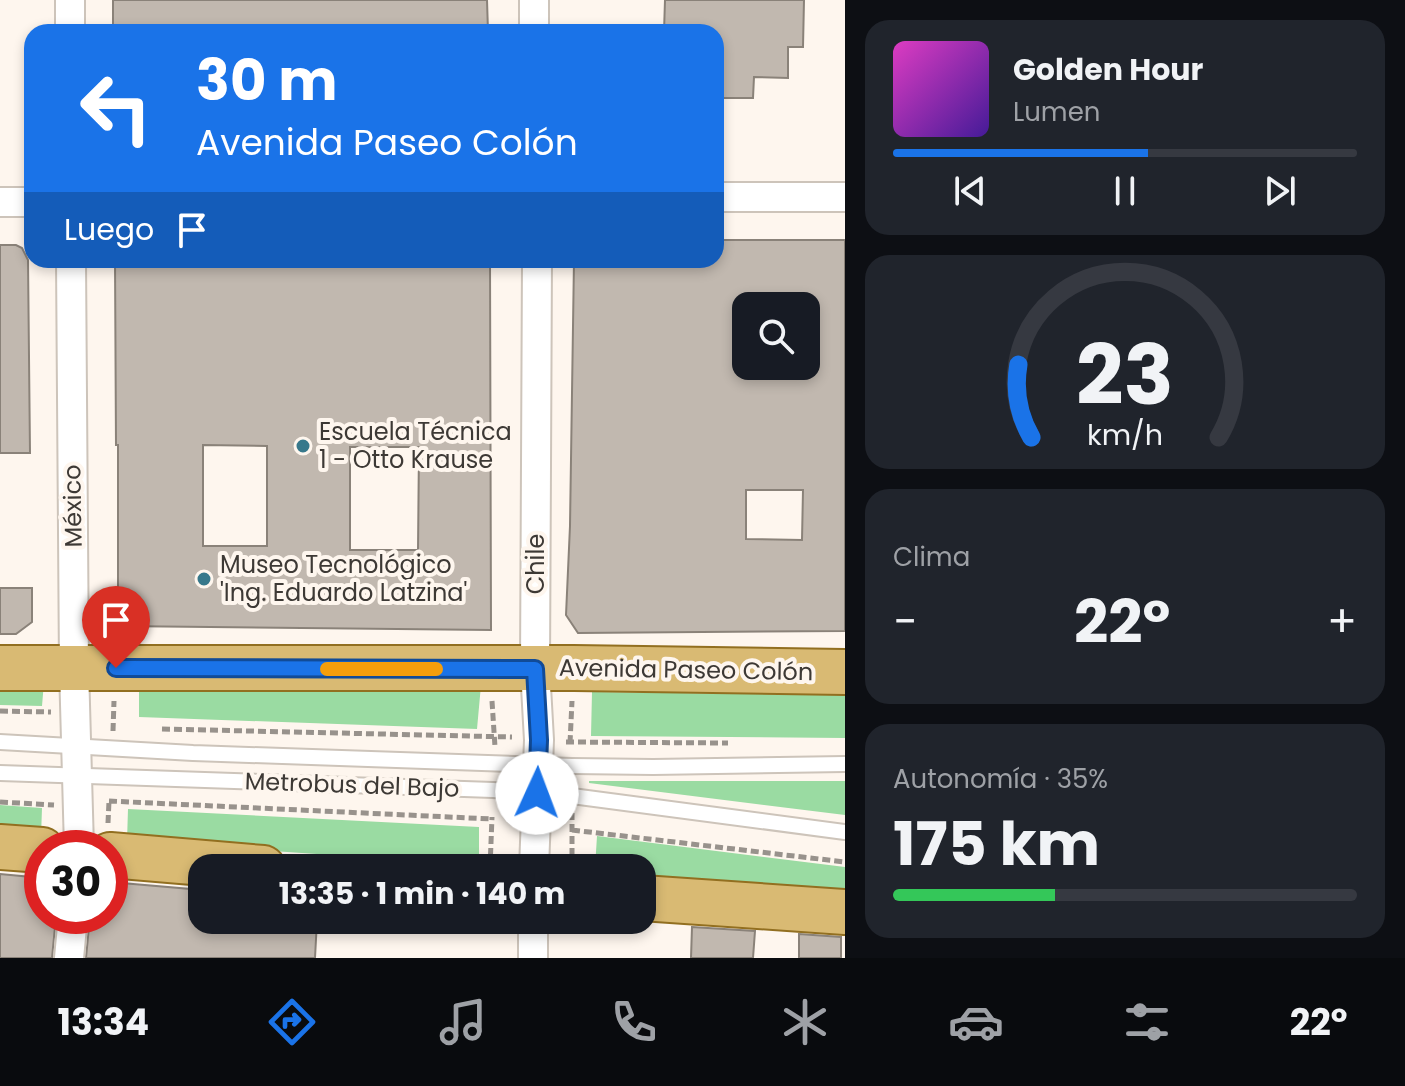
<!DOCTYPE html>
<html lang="es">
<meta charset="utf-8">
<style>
:root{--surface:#171b24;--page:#20242c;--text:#f1f3f6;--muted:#9ea1a6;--line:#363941;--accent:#1a73e8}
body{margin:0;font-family:Poppins,sans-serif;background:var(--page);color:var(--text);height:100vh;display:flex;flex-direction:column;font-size:30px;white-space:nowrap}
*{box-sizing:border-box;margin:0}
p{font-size:26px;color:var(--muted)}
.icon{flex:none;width:44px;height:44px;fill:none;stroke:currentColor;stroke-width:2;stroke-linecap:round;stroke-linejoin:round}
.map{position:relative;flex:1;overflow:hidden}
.sheet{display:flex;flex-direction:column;gap:20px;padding:20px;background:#0d0f14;width:560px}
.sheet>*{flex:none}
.banner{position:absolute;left:24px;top:24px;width:700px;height:244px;border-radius:24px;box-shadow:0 4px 12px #0003;background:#1a73e8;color:#fff;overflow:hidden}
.fabs{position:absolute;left:732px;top:292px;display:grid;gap:16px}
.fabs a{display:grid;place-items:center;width:88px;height:88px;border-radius:16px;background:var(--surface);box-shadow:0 4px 12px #0003;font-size:40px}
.speed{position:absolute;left:24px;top:830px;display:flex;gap:16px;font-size:40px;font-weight:700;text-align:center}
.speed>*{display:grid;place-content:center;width:104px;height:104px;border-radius:50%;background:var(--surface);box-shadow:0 4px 12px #0003;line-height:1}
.speed .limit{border:12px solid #d22;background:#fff;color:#111}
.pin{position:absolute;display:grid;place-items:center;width:68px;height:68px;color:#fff;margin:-82px -34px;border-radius:50% 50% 50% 0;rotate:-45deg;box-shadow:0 0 8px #0007}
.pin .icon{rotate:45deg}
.me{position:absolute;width:88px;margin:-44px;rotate:2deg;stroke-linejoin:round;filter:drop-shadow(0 0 6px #0008)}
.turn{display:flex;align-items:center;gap:28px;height:168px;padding:0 40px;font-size:36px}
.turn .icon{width:104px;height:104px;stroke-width:2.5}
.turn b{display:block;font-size:56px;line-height:68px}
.then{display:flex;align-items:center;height:76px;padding:0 40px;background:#0003;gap:16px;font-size:30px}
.big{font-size:60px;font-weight:700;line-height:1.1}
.sheet .card{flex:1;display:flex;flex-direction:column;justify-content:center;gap:12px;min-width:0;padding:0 28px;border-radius:24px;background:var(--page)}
.sheet .dial{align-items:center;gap:0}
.dial svg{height:208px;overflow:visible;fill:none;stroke:var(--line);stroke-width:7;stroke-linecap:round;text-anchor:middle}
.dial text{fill:var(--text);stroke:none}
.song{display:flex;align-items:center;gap:24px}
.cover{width:96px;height:96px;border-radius:12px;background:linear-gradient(135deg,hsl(310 70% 55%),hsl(260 70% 35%))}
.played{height:8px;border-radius:4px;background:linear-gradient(90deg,var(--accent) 55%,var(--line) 55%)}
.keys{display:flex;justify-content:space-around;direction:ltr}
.heat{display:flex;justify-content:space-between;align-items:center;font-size:44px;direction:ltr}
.charge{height:12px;border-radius:6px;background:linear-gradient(90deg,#34c759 35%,var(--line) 0)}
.trip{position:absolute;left:188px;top:854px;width:468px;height:80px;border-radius:24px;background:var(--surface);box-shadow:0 4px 12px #0003;font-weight:700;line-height:80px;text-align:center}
.dock{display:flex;height:128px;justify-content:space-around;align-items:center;background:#090b0e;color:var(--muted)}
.dock .icon{width:56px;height:56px}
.dock .current{color:var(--accent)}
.dock b{font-size:36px;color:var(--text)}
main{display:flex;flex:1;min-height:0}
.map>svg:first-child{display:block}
.green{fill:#9adba2}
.building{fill:#c1b8af;stroke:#8a8279;stroke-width:2;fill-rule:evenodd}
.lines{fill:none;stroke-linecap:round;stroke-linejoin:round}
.lane-casing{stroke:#cdc4ba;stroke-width:18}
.street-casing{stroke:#cdc4ba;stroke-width:32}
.primary-casing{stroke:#926f20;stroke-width:48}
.path{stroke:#98928c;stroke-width:5;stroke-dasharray:8 4;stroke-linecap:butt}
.lane{stroke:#fff;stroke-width:14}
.street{stroke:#fff;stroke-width:28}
.primary{stroke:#d9ba73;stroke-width:44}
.route-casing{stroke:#114b97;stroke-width:20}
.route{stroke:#1a73e8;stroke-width:14}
.slow{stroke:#f59e0b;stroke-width:14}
.poi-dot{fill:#37788b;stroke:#fef6ee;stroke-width:3}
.labels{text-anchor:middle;stroke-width:8;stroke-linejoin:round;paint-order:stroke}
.poi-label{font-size:24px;fill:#3d3935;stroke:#fef6ee;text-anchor:start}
.street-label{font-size:24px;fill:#3d3935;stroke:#fef6ee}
</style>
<main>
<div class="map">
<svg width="845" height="958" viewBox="0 0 845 958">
<rect width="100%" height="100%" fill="#fef6ee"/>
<path class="green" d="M0,682H44L42,706L0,705Z
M139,683L481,685L477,729L139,717Z
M592,692L845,695V738L591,736Z
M589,781H845V815L589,783Z
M0,805L42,808L41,837L0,834Z
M128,809L479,827V865L127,841Z
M597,836L845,867V892L642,876V868H595Z"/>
<path class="building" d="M113,0H487L488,32H113Z
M665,0H804L803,47H788V78L754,77L753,98H716V32H664Z
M716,240H845V631L578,633L566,615L570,526L574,260H716ZM746,306H806V366H746ZM746,490H803L802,540L746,539Z
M0,245H16L22,248L28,260L30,453H0Z
M115,260H490L491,630L118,626V445H116ZM203,445L267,446V546H203ZM350,447H419L418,550H350Z
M0,588H32V622L16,634H0Z
M0,874L42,878V916H56L52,958H0Z
M110,882L202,890V920H317L315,958H86L90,916H110Z
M692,927L755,931L753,958H691Z
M799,934L841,937V958H799Z"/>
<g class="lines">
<defs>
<path id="lane" d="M0,742L193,753L572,766L653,767L845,764
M0,773L493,790L572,796L845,832"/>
<path id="street" d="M70,0V32
M534,0V32
M716,197H845
M0,202H32
M71,260L74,668L79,848
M534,868L539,740L535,669L537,260
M69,958L73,916
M533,958V920"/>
<path id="primary" d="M0,668H574L845,672
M0,847L42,850
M110,855L263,868
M642,898L845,912"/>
</defs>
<use href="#lane" class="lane-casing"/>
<use href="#street" class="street-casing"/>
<use href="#primary" class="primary-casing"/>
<path class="path" d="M492,701L495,747
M0,711L51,712
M162,729L512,737
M113,731L114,701
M566,742L728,743
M570,743L572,701
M109,801L492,819
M0,802L54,805
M108,823L109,801
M572,830L845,862
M490,868L492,817
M572,868V813"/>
<use href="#lane" class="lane"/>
<use href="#street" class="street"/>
<use href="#primary" class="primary"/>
</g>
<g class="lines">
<defs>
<path id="route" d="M116,668L535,669L539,740L537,793"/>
</defs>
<use href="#route" class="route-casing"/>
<use href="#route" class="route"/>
<path class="slow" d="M327,669H436"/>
</g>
<g class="poi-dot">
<circle cx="303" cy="446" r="8"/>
<circle cx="204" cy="579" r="8"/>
</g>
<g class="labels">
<g class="poi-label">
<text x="319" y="440">Escuela Técnica<tspan x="319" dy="28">1 - Otto Krause</tspan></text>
<text x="220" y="573">Museo Tecnológico<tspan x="220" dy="28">'Ing. Eduardo Latzina'</tspan></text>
</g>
<g class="street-label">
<text transform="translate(73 506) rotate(-91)" y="8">México</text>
<text transform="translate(536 564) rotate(-90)" y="8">Chile</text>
<text transform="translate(686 670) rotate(1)" y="8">Avenida Paseo Colón</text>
<text transform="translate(352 785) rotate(2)" y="8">Metrobus del Bajo</text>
</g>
</g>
</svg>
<div class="fabs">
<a><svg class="icon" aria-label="search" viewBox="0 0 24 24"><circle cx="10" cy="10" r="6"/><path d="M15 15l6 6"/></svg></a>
</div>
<div class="speed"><div class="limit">30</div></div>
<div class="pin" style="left:116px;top:668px;background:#d93025"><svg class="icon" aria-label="arrive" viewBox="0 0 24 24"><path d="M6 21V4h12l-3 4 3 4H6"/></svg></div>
<svg class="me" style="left:537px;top:793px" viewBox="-20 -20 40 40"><circle r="19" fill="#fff"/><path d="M0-13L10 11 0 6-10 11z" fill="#1a73e8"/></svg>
<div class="trip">13:35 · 1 min · 140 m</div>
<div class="banner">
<div class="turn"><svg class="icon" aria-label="left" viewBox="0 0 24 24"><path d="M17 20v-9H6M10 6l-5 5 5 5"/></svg><div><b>30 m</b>Avenida Paseo Colón</div></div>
<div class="then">Luego<svg class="icon" aria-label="arrive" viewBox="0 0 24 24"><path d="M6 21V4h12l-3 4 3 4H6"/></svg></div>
</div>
</div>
<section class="sheet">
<div class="card">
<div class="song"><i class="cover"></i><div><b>Golden Hour</b><p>Lumen</p></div></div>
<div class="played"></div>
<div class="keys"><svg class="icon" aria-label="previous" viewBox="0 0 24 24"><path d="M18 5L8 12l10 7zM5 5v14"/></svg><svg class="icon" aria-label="pause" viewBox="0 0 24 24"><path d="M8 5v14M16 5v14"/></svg><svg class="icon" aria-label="next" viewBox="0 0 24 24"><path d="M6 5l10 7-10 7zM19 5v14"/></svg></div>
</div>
<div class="card dial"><svg viewBox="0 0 100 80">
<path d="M14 69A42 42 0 1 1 86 69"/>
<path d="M14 69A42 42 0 0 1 9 41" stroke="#1a73e8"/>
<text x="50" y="56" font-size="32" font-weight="700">23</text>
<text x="50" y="72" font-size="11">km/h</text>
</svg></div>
<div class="card"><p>Clima</p>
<div class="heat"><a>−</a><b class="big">22°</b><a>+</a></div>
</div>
<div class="card"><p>Autonomía · 35%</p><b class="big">175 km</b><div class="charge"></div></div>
</section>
</main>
<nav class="dock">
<b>13:34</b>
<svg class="icon current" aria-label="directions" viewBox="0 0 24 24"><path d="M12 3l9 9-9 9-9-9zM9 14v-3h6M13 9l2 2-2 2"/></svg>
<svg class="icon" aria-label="music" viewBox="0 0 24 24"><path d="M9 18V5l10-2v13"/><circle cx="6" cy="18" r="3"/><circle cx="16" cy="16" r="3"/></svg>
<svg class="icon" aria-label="phone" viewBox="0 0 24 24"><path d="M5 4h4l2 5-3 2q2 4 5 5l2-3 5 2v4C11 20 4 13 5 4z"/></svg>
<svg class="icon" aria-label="climate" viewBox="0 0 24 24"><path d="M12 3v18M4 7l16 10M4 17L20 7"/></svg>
<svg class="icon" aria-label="car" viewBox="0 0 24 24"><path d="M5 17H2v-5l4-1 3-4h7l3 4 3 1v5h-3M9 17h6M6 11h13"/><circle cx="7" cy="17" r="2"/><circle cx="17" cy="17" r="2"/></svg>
<svg class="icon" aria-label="filters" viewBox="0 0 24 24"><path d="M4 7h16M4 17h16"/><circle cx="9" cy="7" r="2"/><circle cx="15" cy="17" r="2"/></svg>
<b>22°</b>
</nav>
